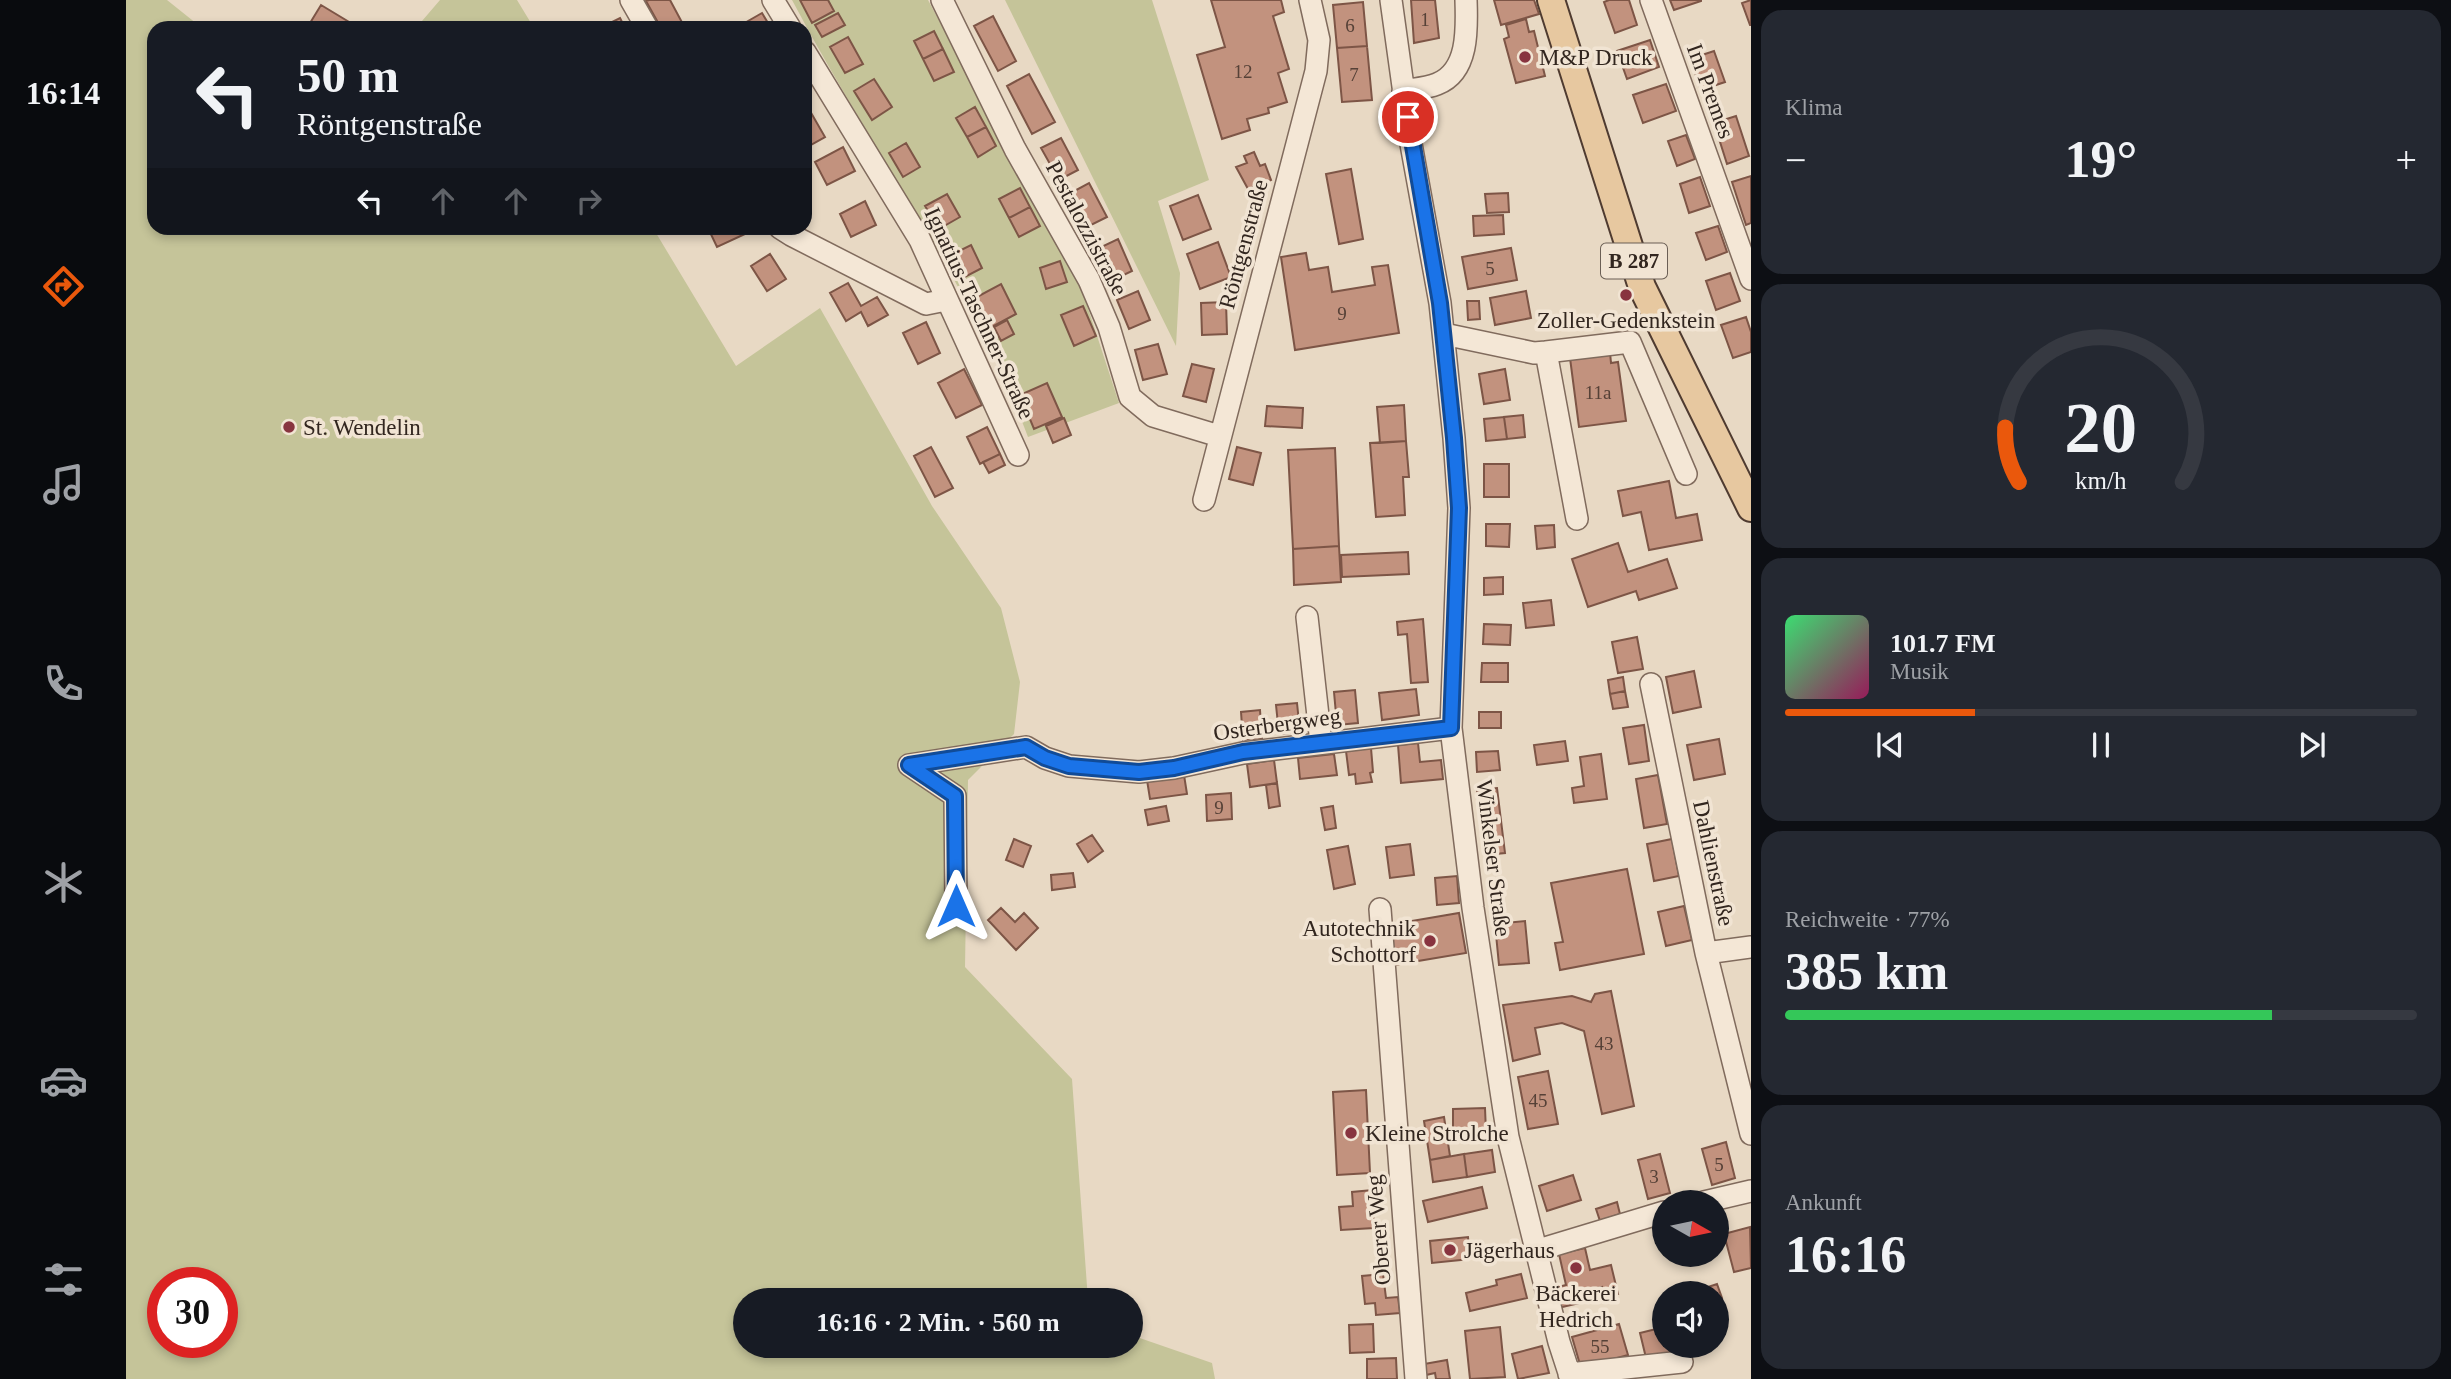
<!DOCTYPE html>
<html lang="de">
<meta charset="utf-8">
<style>
:root{--surface:#171b24;--page:#242831;--text:#f1f3f6;--muted:#9ea1a6;--line:#363941;--accent:#ea580c}
body{margin:0;font-family:Georgia,serif;background:var(--page);color:var(--text);height:100vh;display:flex;flex-direction:column;font-size:26px;white-space:nowrap}
*{box-sizing:border-box;margin:0}
p{font-size:23px;color:var(--muted)}
.icon{flex:none;width:38px;height:38px;fill:none;stroke:currentColor;stroke-width:2;stroke-linecap:round;stroke-linejoin:round}
.map{position:relative;flex:1;overflow:hidden}
.sheet{display:flex;flex-direction:column;gap:10px;padding:10px;background:#0d0f14;width:700px}
.sheet>*{flex:none}
.hud{position:absolute;left:21px;top:21px;width:665px;height:214px;border-radius:21px;box-shadow:0 4px 10px #0003;background:#171b24;color:var(--text);overflow:hidden}
.needle{width:46px;rotate:99deg}
.controls{position:absolute;left:1526px;top:1190px;display:grid;gap:14px}
.controls a{display:grid;place-items:center;width:77px;height:77px;border-radius:50%;background:var(--surface);box-shadow:0 4px 10px #0003;font-size:35px}
.speed{position:absolute;left:21px;top:1267px;display:flex;gap:14px;font-size:35px;font-weight:700;text-align:center}
.speed>*{display:grid;place-content:center;width:91px;height:91px;border-radius:50%;background:var(--surface);box-shadow:0 4px 10px #0003;line-height:1}
.speed .limit{border:10px solid #d22;background:#fff;color:#111}
.pin{position:absolute;display:grid;place-items:center;width:60px;height:60px;color:#fff;margin:-30px;border:4px solid #fff;border-radius:50%;box-shadow:0 2px 7px #0007}
.me{position:absolute;width:77px;margin:-38px;rotate:0deg;stroke-linejoin:round;filter:drop-shadow(0 0 5px #0008)}
.turn{display:flex;align-items:center;gap:24px;height:147px;padding:0 35px;font-size:32px}
.turn .icon{width:91px;height:91px;stroke-width:2.5}
.turn b{display:block;font-size:49px;line-height:60px}
.lanes{display:flex;align-items:center;height:66px;padding:0 35px;background:#0003;justify-content:center;gap:35px;direction:ltr}
.lanes .off{opacity:.35}
.big{font-size:52px;font-weight:700;line-height:1.1}
.sheet .widget{flex:1;display:flex;flex-direction:column;justify-content:center;gap:10px;min-width:0;padding:0 24px;border-radius:21px;background:var(--page)}
.sheet .dial{align-items:center;gap:0}
.dial svg{height:182px;overflow:visible;fill:none;stroke:var(--line);stroke-width:7;stroke-linecap:round;text-anchor:middle}
.dial text{fill:var(--text);stroke:none}
.song{display:flex;align-items:center;gap:21px}
.cover{width:84px;height:84px;border-radius:10px;background:linear-gradient(135deg,hsl(140 70% 55%),hsl(330 70% 35%))}
.played{height:7px;border-radius:4px;background:linear-gradient(90deg,var(--accent) 30%,var(--line) 30%)}
.keys{display:flex;justify-content:space-around;direction:ltr}
.heat{display:flex;justify-content:space-between;align-items:center;font-size:38px;direction:ltr}
.charge{height:10px;border-radius:5px;background:linear-gradient(90deg,#34c759 77%,var(--line) 0)}
.trip{position:absolute;left:607px;top:1288px;width:410px;height:70px;border-radius:35px;background:var(--surface);box-shadow:0 4px 10px #0003;font-weight:700;line-height:70px;text-align:center}
main{display:flex;flex:1;min-height:0}
.tab-bar{display:flex;flex-direction:column;width:126px;justify-content:space-around;align-items:center;background:#090b0e;color:var(--muted)}
.tab-bar .icon{width:49px;height:49px}
.tab-bar .current{color:var(--accent)}
.tab-bar b{font-size:32px;color:var(--text)}
.map>svg:first-child{display:block}
.green{fill:#c5c499;fill-rule:evenodd}
.building{fill:#c2927e;stroke:#7d5546;stroke-width:2}
.lines{fill:none;stroke-linecap:round;stroke-linejoin:round}
.minor-casing{stroke:#806b5d;stroke-width:24}
.major-casing{stroke:#4f3b30;stroke-width:30}
.minor{stroke:#f4e7d6;stroke-width:21}
.major{stroke:#e7c8a0;stroke-width:26}
.route-casing{stroke:#114b97;stroke-width:18}
.route{stroke:#1a73e8;stroke-width:12}
.poi-dot{fill:#88343f;stroke:#f1e4d3;stroke-width:2.5}
.labels{text-anchor:middle;stroke-width:7;stroke-linejoin:round;paint-order:stroke}
.number-label{font-size:19px;fill:#564137}
.shield{fill:#f1e4d3;stroke:#6b5f55;stroke-width:2}
.shield-label{font-size:21px;font-weight:bold;fill:#32261f}
.poi-label{font-size:23px;fill:#32261f;stroke:#f1e4d3;text-anchor:start}
.street-label{font-size:23px;fill:#32261f;stroke:#f1e4d3}
</style>
<main>
<nav class="tab-bar">
<b>16:14</b>
<svg class="icon current" aria-label="directions" viewBox="0 0 24 24"><path d="M12 3l9 9-9 9-9-9zM9 14v-3h6M13 9l2 2-2 2"/></svg>
<svg class="icon" aria-label="music" viewBox="0 0 24 24"><path d="M9 18V5l10-2v13"/><circle cx="6" cy="18" r="3"/><circle cx="16" cy="16" r="3"/></svg>
<svg class="icon" aria-label="phone" viewBox="0 0 24 24"><path d="M5 4h4l2 5-3 2q2 4 5 5l2-3 5 2v4C11 20 4 13 5 4z"/></svg>
<svg class="icon" aria-label="climate" viewBox="0 0 24 24"><path d="M12 3v18M4 7l16 10M4 17L20 7"/></svg>
<svg class="icon" aria-label="car" viewBox="0 0 24 24"><path d="M5 17H2v-5l4-1 3-4h7l3 4 3 1v5h-3M9 17h6M6 11h13"/><circle cx="7" cy="17" r="2"/><circle cx="17" cy="17" r="2"/></svg>
<svg class="icon" aria-label="filters" viewBox="0 0 24 24"><path d="M4 7h16M4 17h16"/><circle cx="9" cy="7" r="2"/><circle cx="15" cy="17" r="2"/></svg>
</nav>
<div class="map">
<svg width="1625" height="1379" viewBox="0 0 1625 1379">
<rect width="100%" height="100%" fill="#e8d9c4"/>
<path class="green" d="M0,0H41L76,28H28V228H527L610,366L694,308L806,506L875,608L894,682L888,734L842,780L839,967L946,1079L962,1300H620V1346H1004L1005,1335L1086,1363L1089,1379H0ZM37,1283H96V1342H37Z
M314,0H391L408,28H290Z
M666,0H802L955,287L993,403L902,437C844,281 743,147 666,0Z
M879,0H1026L1083,180L1032,201L1054,273L1050,346Z"/>
<path class="building" d="M523,0H544L559,28H535L520,1Z
M674,0H702L708,11L686,23Z
M1085,0H1155L1158,12L1147,16L1163,69L1152,73L1161,102L1142,108L1143,113L1121,119L1124,130L1096,139L1071,55L1099,47Z
M1285,0H1309L1313,38L1288,43Z
M1368,0H1408L1413,14L1375,25Z
M1483,0H1503L1511,25L1489,33L1478,2Z
M1544,0H1575V1L1548,10Z
M1625,0V25H1624L1616,3Z
M1237,2L1241,46L1211,48L1207,5Z
M195,5L233,28H181Z
M636,13L645,28H610Z
M712,13L719,25L696,37L689,25Z
M867,16L890,61L872,71L848,26Z
M494,18L499,28H474Z
M1400,19L1403,32L1408,31L1419,76L1390,83L1378,39L1383,37L1380,25Z
M808,31L817,49L797,59L788,41Z
M722,37L737,64L719,73L704,47Z
M1524,40L1533,67L1501,79L1491,51Z
M1241,46L1246,100L1216,102L1211,48Z
M817,49L828,72L808,81L797,59Z
M1588,51L1599,82L1575,90L1564,59Z
M903,74L929,122L906,134L881,86Z
M748,79L766,107L746,120L728,91Z
M1540,84L1550,111L1517,123L1507,95Z
M849,107L860,127L841,137L830,118Z
M684,111L699,137L681,147L679,114Z
M1610,116L1623,156L1601,164L1588,123Z
M860,127L870,146L852,157L841,137Z
M1560,135L1569,159L1551,166L1542,141Z
M935,138L952,170L933,180L915,148Z
M780,143L794,167L777,177L763,153Z
M717,147L729,171L701,185L689,162Z
M1128,152L1134,166L1139,164L1145,180L1122,189L1110,167L1121,163L1118,156Z
M1225,169L1237,239L1213,244L1200,174Z
M1625,176V223L1620,225L1606,182Z
M1574,177L1584,206L1563,213L1554,184Z
M963,183L981,217L959,228L941,195Z
M894,188L904,207L883,218L873,199Z
M1382,193L1383,212L1361,213L1359,194Z
M821,194L834,217L813,229L799,206Z
M1072,195L1085,229L1057,240L1044,206Z
M739,201L750,225L725,237L714,214Z
M904,207L914,226L893,237L883,218Z
M1377,215L1378,234L1348,236L1347,216Z
M1592,226L1601,252L1580,260L1570,233Z
M582,228H616L619,234L591,247Z
M992,239L1006,271L983,282L969,250Z
M1092,242L1105,277L1074,289L1061,254Z
M845,245L856,268L837,278L825,255Z
M1385,248L1391,280L1342,289L1336,257Z
M1180,253L1183,270L1202,267L1206,292L1249,285L1246,267L1262,265L1273,333L1169,350L1155,257Z
M644,254L660,279L641,291L625,266Z
M934,261L941,282L920,289L914,268Z
M1604,273L1614,301L1590,310L1580,281Z
M722,283L735,306L751,297L762,315L742,326L735,312L720,321L704,293Z
M875,284L890,314L864,328L849,298Z
M1012,291L1024,320L1003,329L991,300Z
M1400,291L1405,318L1369,325L1364,298Z
M1341,301H1353L1354,319L1342,320Z
M1100,302L1101,334L1076,335L1075,303Z
M957,306L970,336L948,346L935,315Z
M1620,317L1625,332V352L1607,358L1595,325Z
M881,320L888,334L875,341L868,327Z
M800,322L814,353L792,364L777,333Z
M1032,344L1041,374L1017,380L1009,350Z
M1484,352L1485,363L1492,362L1500,421L1453,427L1444,358Z
M1066,364L1088,369L1080,402L1057,396Z
M838,369L856,405L830,418L812,383Z
M1379,369L1384,400L1358,404L1353,374Z
M921,383L936,417L908,429L894,395Z
M1278,405L1280,441L1254,443L1251,407Z
M1141,406L1177,408L1176,428L1139,426Z
M1397,415L1399,437L1381,439L1378,417Z
M1378,417L1381,439L1360,441L1358,419Z
M938,418L945,435L927,443L920,426Z
M861,427L874,454L854,464L841,437Z
M1280,441L1283,477H1277L1279,515L1250,517L1244,443Z
M805,447L827,488L809,497L788,456Z
M1111,447L1135,453L1127,485L1103,479Z
M1209,448L1213,546L1167,549L1162,450Z
M874,454L879,465L863,473L857,462Z
M1358,464H1383V497H1358Z
M1543,481L1550,518L1571,514L1576,540L1523,550L1515,512L1497,516L1492,491Z
M1360,524H1384L1383,547L1360,546Z
M1428,525L1429,547L1411,549L1409,526Z
M1492,543L1502,572L1541,559L1551,588L1513,600L1510,591L1462,607L1446,559Z
M1213,546L1215,582L1168,585L1167,549Z
M1282,552L1283,574L1216,577L1215,555Z
M1377,577V594L1358,595V578Z
M1425,600L1428,625L1400,628L1397,603Z
M1297,619L1302,682L1285,683L1281,634L1272,635L1271,622Z
M1358,624L1385,625L1384,645L1357,644Z
M1511,637L1517,669L1492,673L1486,642Z
M1356,663H1382V682H1355Z
M1568,671L1575,707L1547,713L1540,677Z
M1497,677L1499,691L1484,694L1482,680Z
M1290,689L1293,715L1256,720L1253,693Z
M1229,690L1232,723L1211,725L1208,692Z
M1499,691L1502,707L1487,709L1484,694Z
M1171,703L1174,732L1153,734L1150,705Z
M1134,710L1136,738L1117,740L1115,712Z
M1353,712H1375V728H1353Z
M1518,725L1523,761L1503,764L1497,728Z
M1593,739L1599,774L1568,780L1561,745Z
M1439,741L1442,761L1411,765L1408,745Z
M1292,743L1294,762L1315,760L1317,779L1275,783L1272,745Z
M1245,748L1247,772L1244,773L1246,782L1230,784L1229,774L1223,775L1220,751Z
M1372,751L1374,770L1351,772L1350,752Z
M1208,754L1211,775L1174,779L1172,758Z
M1475,754L1481,799L1448,803L1446,788L1458,786L1454,757Z
M1148,760L1151,783L1124,787L1121,764Z
M1058,775L1061,794L1024,799L1021,780Z
M1532,775L1541,824L1518,828L1510,779Z
M1151,783L1154,806L1143,808L1140,785Z
M1371,788L1379,853L1359,855L1351,790Z
M1105,793L1106,819L1081,821L1080,795Z
M1040,806L1043,821L1022,825L1019,810Z
M1207,806L1210,828L1199,830L1195,808Z
M966,835L977,851L962,862L951,844Z
M888,839L905,846L897,867L880,860Z
M1546,839L1553,876L1528,881L1521,844Z
M1284,844L1288,875L1264,878L1260,847Z
M1222,846L1229,884L1208,889L1201,850Z
M1501,869L1518,954L1434,970L1429,943L1437,942L1425,883Z
M947,873L949,887L926,890L925,875Z
M1331,876L1333,903L1311,905L1309,878Z
M1558,906L1566,940L1540,946L1532,912Z
M875,908L889,922L898,913L912,928L890,950L862,920Z
M1333,913L1340,953L1268,965L1262,925Z
M1399,921L1403,963L1373,965L1369,924Z
M1485,991L1508,1106L1476,1114L1458,1031L1436,1023L1409,1028L1414,1054L1387,1061L1377,1005L1446,996L1465,1002L1469,994Z
M1422,1071L1432,1124L1402,1129L1392,1077Z
M1240,1090L1244,1173L1211,1175L1207,1092Z
M1359,1108L1360,1132L1327,1133V1109Z
M1318,1117L1324,1156L1304,1160L1298,1121Z
M1600,1142L1609,1178L1586,1185L1576,1149Z
M1366,1150L1369,1172L1341,1177L1338,1154Z
M1338,1154L1341,1177L1307,1182L1304,1160Z
M1534,1154L1544,1193L1522,1199L1512,1160Z
M1447,1175L1455,1200L1421,1211L1413,1186Z
M1356,1187L1361,1208L1302,1222L1297,1201Z
M1246,1190L1248,1228L1215,1230L1213,1207L1227,1206L1226,1192Z
M1491,1202L1494,1214L1474,1221L1470,1209Z
M1624,1227L1625,1268L1608,1272L1598,1234Z
M1342,1237L1344,1259L1306,1263L1304,1241Z
M1459,1248L1464,1270L1485,1265L1492,1294L1478,1297L1476,1287L1459,1291L1462,1301L1432,1308L1428,1288L1440,1285L1433,1254Z
M1257,1274L1260,1298L1272,1297L1274,1313L1250,1315L1249,1303L1239,1304L1236,1276Z
M1395,1274L1401,1298L1344,1311L1340,1293L1371,1285L1370,1280Z
M1591,1284L1596,1298L1591,1300V1293H1564Z
M1247,1324L1248,1352L1224,1353L1223,1325Z
M1493,1324L1502,1355L1455,1368L1446,1337Z
M1374,1327L1379,1377L1344,1379L1339,1331Z
M1538,1327V1346H1559L1561,1353L1521,1362L1514,1333Z
M1416,1346L1423,1373L1392,1379L1386,1354Z
M1270,1358L1271,1379H1241V1359Z
M1321,1360L1324,1379H1310L1309,1373L1300,1375L1298,1364Z"/>
<g class="lines">
<defs>
<path id="minor" d="M505,0L521,28
M647,0L664,28
M816,0L889,149L963,280L983,327L1004,397L1027,416L1093,436
M1265,0L1285,144L1314,303L1328,438L1333,508L1325,728L1347,908L1382,1137L1433,1342L1445,1379
M1525,0L1625,279
M679,52L794,240L892,455
M1277,91C1288,89 1301,88 1311,84C1343,72 1341,28 1340,0
M654,228L665,235L800,304L820,300
M1318,334L1408,353L1420,352L1451,519
M1420,352L1504,342L1560,474
M1078,500L1190,71L1193,40L1184,0
M1181,617L1195,743
M1525,684L1580,953L1625,1134
M830,906L829,796L783,765L900,747L919,758L943,766L1013,772L1048,768L1117,753L1325,728
M1254,909L1290,1379
M1580,953L1625,947
M1578,1202L1625,1191
M1409,1251L1538,1212
M1443,1374L1556,1362"/>
<path id="major" d="M1425,0L1516,287L1625,508"/>
</defs>
<use href="#minor" class="minor-casing"/>
<use href="#major" class="major-casing"/>
<use href="#minor" class="minor"/>
<use href="#major" class="major"/>
</g>
<g class="lines">
<defs>
<path id="route" d="M830,906L829,796L783,765L900,747L919,758L943,766L1013,772L1048,768L1117,752L1325,728L1333,508L1328,438L1314,303L1282,117"/>
</defs>
<use href="#route" class="route-casing"/>
<use href="#route" class="route"/>
</g>
<g class="poi-dot">
<circle cx="1399" cy="57" r="7"/>
<circle cx="1500" cy="295" r="7"/>
<circle cx="163" cy="427" r="7"/>
<circle cx="1304" cy="941" r="7"/>
<circle cx="1225" cy="1133" r="7"/>
<circle cx="1324" cy="1250" r="7"/>
<circle cx="1450" cy="1268" r="7"/>
</g>
<g class="labels">
<g class="number-label">
<text x="1299" y="26">1</text>
<text x="1224" y="32">6</text>
<text x="1117" y="78">12</text>
<text x="1228" y="81">7</text>
<text x="1364" y="275">5</text>
<text x="1216" y="320">9</text>
<text x="1472" y="399">11a</text>
<text x="1093" y="814">9</text>
<text x="1478" y="1050">43</text>
<text x="1412" y="1107">45</text>
<text x="1593" y="1171">5</text>
<text x="1528" y="1183">3</text>
<text x="1474" y="1353">55</text>
</g>
<rect class="shield" x="1475" y="243.5" width="66" height="35" rx="5"/>
<g class="shield-label">
<text x="1508" y="268">B 287</text>
</g>
<g class="poi-label">
<text x="1413" y="65">M&amp;P Druck</text>
<text x="1500" y="328" text-anchor="middle">Zoller-Gedenkstein</text>
<text x="177" y="435">St. Wendelin</text>
<text x="1290" y="936" text-anchor="end">Autotechnik<tspan x="1290" dy="26">Schottorf</tspan></text>
<text x="1239" y="1141">Kleine Strolche</text>
<text x="1338" y="1258">Jägerhaus</text>
<text x="1450" y="1301" text-anchor="middle">Bäckerei<tspan x="1450" dy="26">Hedrich</tspan></text>
</g>
<g class="street-label">
<text transform="translate(1585 91) rotate(70)" y="8">Im Premes</text>
<text transform="translate(961 228) rotate(62)" y="8">Pestalozzistraße</text>
<text transform="translate(1117 244) rotate(-75)" y="8">Röntgenstraße</text>
<text transform="translate(854 313) rotate(65)" y="8">Ignatius-Taschner-Straße</text>
<text transform="translate(1151 724) rotate(-8)" y="8">Osterbergweg</text>
<text transform="translate(1368 858) rotate(83)" y="8">Winkelser Straße</text>
<text transform="translate(1588 863) rotate(78)" y="8">Dahlienstraße</text>
<text transform="translate(1252 1230) rotate(-95)" y="8">Oberer Weg</text>
</g>
</g>
</svg>
<div class="controls">
<a><svg class="needle" viewBox="-14 -14 28 28"><path d="M0-13l5 13h-10z" fill="#e53935"/><path d="M0 13l5-13h-10z" fill="#9ea1a6"/></svg></a>
<a><svg class="icon" aria-label="sound" viewBox="0 0 24 24"><path d="M4 9h4l5-4v14l-5-4H4zM17 9q2 3 0 6"/></svg></a>
</div>
<div class="speed"><div class="limit">30</div></div>
<div class="pin" style="left:1282px;top:117px;background:#d93025"><svg class="icon" aria-label="arrive" viewBox="0 0 24 24"><path d="M6 21V4h12l-3 4 3 4H6"/></svg></div>
<svg class="me" style="left:830px;top:906px" viewBox="-20 -20 40 40"><path d="M0-17L14 15 0 8-14 15z" fill="#1a73e8" stroke="#fff" stroke-width="4"/></svg>
<div class="trip">16:16 · 2 Min. · 560 m</div>
<div class="hud">
<div class="turn"><svg class="icon" aria-label="left" viewBox="0 0 24 24"><path d="M17 20v-9H6M10 6l-5 5 5 5"/></svg><div><b>50 m</b>Röntgenstraße</div></div>
<div class="lanes"><svg class="icon" aria-label="left" viewBox="0 0 24 24"><path d="M17 20v-9H6M10 6l-5 5 5 5"/></svg><svg class="icon off" aria-label="ahead" viewBox="0 0 24 24"><path d="M12 20V5M6 11l6-6 6 6"/></svg><svg class="icon off" aria-label="ahead" viewBox="0 0 24 24"><path d="M12 20V5M6 11l6-6 6 6"/></svg><svg class="icon off" aria-label="right" viewBox="0 0 24 24"><path d="M7 20v-9h11M14 6l5 5-5 5"/></svg></div>
</div>
</div>
<section class="sheet">
<div class="widget"><p>Klima</p>
<div class="heat"><a>−</a><b class="big">19°</b><a>+</a></div>
</div>
<div class="widget dial"><svg viewBox="0 0 100 80">
<path d="M14 69A42 42 0 1 1 86 69"/>
<path d="M14 69A42 42 0 0 1 8 45" stroke="#ea580c"/>
<text x="50" y="56" font-size="32" font-weight="700">20</text>
<text x="50" y="72" font-size="11">km/h</text>
</svg></div>
<div class="widget">
<div class="song"><i class="cover"></i><div><b>101.7 FM</b><p>Musik</p></div></div>
<div class="played"></div>
<div class="keys"><svg class="icon" aria-label="previous" viewBox="0 0 24 24"><path d="M18 5L8 12l10 7zM5 5v14"/></svg><svg class="icon" aria-label="pause" viewBox="0 0 24 24"><path d="M8 5v14M16 5v14"/></svg><svg class="icon" aria-label="next" viewBox="0 0 24 24"><path d="M6 5l10 7-10 7zM19 5v14"/></svg></div>
</div>
<div class="widget"><p>Reichweite · 77%</p><b class="big">385 km</b><div class="charge"></div></div>
<div class="widget"><p>Ankunft</p><b class="big">16:16</b></div>
</section>
</main>
